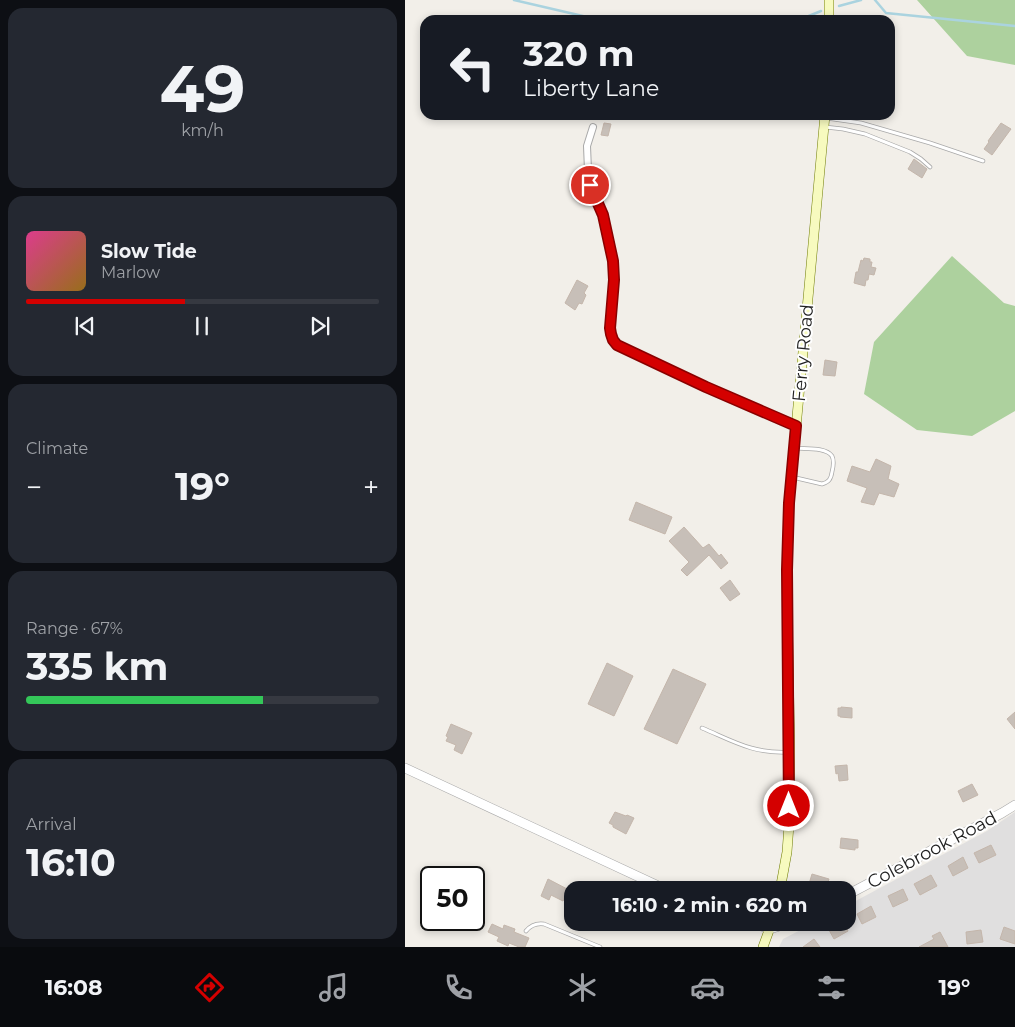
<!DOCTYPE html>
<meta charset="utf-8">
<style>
:root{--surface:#171b24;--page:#242831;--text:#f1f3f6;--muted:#9ea1a6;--line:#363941;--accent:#d40000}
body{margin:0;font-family:Montserrat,sans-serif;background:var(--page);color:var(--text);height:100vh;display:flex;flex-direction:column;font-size:19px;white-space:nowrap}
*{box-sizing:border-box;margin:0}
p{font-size:16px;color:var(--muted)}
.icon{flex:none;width:28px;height:28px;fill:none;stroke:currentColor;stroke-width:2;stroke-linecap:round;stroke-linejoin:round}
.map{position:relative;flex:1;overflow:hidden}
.details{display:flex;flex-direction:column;gap:8px;padding:8px;background:#0d0f14;width:405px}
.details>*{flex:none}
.banner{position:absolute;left:15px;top:15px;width:475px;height:105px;border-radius:15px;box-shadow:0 2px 8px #0003;background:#171b24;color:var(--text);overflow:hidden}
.speed{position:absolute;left:15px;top:866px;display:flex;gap:10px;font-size:25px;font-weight:700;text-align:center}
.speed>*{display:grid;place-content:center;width:65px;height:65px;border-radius:50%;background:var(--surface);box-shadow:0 2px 8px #0003;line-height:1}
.speed .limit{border:2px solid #111;border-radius:8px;background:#fff;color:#111}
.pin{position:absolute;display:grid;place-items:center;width:42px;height:42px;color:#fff;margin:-21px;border:2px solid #fff;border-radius:50%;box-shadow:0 1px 5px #0007}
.me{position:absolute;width:55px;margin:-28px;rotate:0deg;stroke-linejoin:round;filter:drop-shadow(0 0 4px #0008)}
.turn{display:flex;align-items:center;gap:18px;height:105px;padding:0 20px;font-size:22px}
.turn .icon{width:65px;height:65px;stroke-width:2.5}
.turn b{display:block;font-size:35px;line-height:42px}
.big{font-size:38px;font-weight:700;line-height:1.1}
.details .widget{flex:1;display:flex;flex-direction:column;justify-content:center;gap:8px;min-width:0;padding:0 18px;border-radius:15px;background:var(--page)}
.details .dial{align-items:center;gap:0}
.dial b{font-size:65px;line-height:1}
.song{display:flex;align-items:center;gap:15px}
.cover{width:60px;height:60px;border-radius:8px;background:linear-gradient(135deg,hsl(330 70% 55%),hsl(40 70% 35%))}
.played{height:5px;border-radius:2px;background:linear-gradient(90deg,var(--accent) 45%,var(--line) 45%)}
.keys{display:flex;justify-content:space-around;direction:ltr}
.heat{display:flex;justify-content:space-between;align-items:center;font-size:28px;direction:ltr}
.charge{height:8px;border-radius:4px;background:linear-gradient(90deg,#34c759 67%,var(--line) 0)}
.trip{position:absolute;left:159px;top:881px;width:292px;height:50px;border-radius:15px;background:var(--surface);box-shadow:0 2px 8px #0003;font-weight:700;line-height:50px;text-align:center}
.tab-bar{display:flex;height:80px;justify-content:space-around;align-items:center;background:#090b0e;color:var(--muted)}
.tab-bar .icon{width:35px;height:35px}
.tab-bar .active{color:var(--accent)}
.tab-bar b{font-size:22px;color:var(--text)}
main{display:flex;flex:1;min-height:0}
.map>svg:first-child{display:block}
.residential{fill:#e0dfdf}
.forest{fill:#add19e}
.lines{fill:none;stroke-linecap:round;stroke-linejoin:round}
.stream{stroke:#aad3df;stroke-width:2.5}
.building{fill:#c7bfb8;stroke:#c4b6ab}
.service-casing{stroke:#a9a9a9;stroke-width:4.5}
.minor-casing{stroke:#a9a9a9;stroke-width:8}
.tertiary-casing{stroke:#a9a9a9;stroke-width:10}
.secondary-casing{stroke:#707d05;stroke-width:10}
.service{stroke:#fff;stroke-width:3}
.minor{stroke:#fff;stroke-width:6}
.tertiary{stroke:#fff;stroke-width:9}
.secondary{stroke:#f7fabf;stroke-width:9}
.route-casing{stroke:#8a0000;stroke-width:12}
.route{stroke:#d40000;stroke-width:9}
.labels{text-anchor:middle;stroke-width:4;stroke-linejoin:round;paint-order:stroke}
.street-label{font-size:18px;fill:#222;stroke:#fff}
</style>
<main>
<section class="details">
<div class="widget dial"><b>49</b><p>km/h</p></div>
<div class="widget">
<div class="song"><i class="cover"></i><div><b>Slow Tide</b><p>Marlow</p></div></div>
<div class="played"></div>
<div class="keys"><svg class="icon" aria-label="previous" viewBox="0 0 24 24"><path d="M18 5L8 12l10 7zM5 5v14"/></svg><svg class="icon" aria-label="pause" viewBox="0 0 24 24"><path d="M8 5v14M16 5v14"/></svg><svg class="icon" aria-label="next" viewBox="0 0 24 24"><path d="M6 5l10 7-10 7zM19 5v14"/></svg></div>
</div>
<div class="widget"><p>Climate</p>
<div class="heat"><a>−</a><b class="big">19°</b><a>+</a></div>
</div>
<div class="widget"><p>Range · 67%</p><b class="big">335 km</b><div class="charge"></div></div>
<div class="widget"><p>Arrival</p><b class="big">16:10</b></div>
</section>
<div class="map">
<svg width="610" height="947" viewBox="0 0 610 947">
<rect width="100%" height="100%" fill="#f2efe9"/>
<path class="residential" d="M610,812V947H374L378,939L409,923L442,922L443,905L582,831Z"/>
<path class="forest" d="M512,0H610V65L562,56Z
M547,256L599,303L610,306V411L567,436L512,430L459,394L469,342Z"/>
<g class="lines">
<path class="stream" d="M109,0L195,20
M470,0L481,13L610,26
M434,6L456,0
M394,20L416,11"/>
</g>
<path class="building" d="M199,123L206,124L203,136L196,135Z
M596,123L606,129L587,155L579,149L584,142L583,141Z
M509,159L522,169L517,178L503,169Z
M459,258L465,259V262H467L466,267L471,268L469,275L464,274L463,280H461L460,286L449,283L451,272H453L456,260L458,261Z
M172,280L183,286L179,293L181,295L177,304L174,303L170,310L160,303Z
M420,360L432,362L430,376L418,375Z
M471,459L486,466L483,479L494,484L489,497L474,493L469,505L456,502L462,488L442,481L447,466L465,472Z
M231,502L267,517L260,534L224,520Z
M279,527L298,548L304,544L314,556L316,554L323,563L316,569L304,555L282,576L276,570L284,562L264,541Z
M325,580L335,594L325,601L315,588Z
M202,663L228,676L209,716L183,704Z
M268,669L301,684L272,744L239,729Z
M436,707L447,708V718L435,717V716H433V708H436Z
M610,712V729L602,719Z
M46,724L67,733L57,754L49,750L51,745L41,741L43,737L41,736Z
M442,765L443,780L434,781L433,773L431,774L430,766Z
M567,784L573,795L558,802L553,791Z
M210,812L221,816L222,815L229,818L221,834L208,827V825L204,823Z
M436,838L453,840V848H450V850L435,848Z
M586,845L591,855L574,863L569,853Z
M558,857L563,868L548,876L543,866Z
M407,874L424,879L421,888L419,887L418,889L404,884Z
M526,875L532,886L515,895L509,884Z
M143,879L164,890L158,901L146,895L144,900L136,896Z
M498,889L503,900L488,907L483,896Z
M466,906L471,917L457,924L452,914Z
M438,922H439L443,931L429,939L424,930L426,929L425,927L431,923L432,925Z
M87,924L98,929L99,925L110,929L109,932L124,938L120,947H114L104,943L103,946L92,941L94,937L83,932Z
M599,927L610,931V944L595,939Z
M576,930L578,942L562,944L561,932Z
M535,932L543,947H514L529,939L527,936Z
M409,939L415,947H398Z"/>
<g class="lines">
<defs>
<path id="service" d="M421,118L456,123L525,143L578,161
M420,127L438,129L460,134L505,152L516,159L525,167
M387,477L417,484C424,482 426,479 427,472C428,468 429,460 427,456C421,447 401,449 391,448
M297,728C328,741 348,754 384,752
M121,931C126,925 132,923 139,924L195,947"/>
<path id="minor" d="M188,127L182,146L183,170L185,185L198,215L208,261L209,280L205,329L206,334L208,340L212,345L285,379L391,426"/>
<path id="tertiary" d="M0,768L262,890
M442,895L597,813L610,805
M345,922L365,929L387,922"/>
<path id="secondary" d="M424,0V20
M375,890L382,852L384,825L385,752L382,585L384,503L420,115
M358,947L367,922"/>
</defs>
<use href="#service" class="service-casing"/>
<use href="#minor" class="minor-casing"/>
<use href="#tertiary" class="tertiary-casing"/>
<use href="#secondary" class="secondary-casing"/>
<use href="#service" class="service"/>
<use href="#minor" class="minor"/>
<use href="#tertiary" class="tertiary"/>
<use href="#secondary" class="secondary"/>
</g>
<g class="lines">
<defs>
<path id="route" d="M185,185L198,215L208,261L209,280L205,328L206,334L208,340L212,345L301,387L391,426L384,503L382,570L384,806"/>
</defs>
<use href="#route" class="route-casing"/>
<use href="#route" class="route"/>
</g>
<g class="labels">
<g class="street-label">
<text transform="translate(398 353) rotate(-85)" y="6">Ferry Road</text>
<text transform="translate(527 850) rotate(-28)" y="6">Colebrook Road</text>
</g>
</g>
</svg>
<div class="speed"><div class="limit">50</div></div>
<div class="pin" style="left:185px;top:185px;background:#d93025"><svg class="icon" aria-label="arrive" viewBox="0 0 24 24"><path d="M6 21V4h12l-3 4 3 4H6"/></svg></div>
<svg class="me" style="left:384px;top:806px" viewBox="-20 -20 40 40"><circle r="17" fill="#d40000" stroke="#fff" stroke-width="3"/><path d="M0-11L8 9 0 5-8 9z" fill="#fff"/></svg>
<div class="trip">16:10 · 2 min · 620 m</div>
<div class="banner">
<div class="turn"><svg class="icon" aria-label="left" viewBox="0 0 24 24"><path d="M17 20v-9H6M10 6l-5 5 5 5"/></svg><div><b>320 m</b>Liberty Lane</div></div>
</div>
</div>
</main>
<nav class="tab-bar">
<b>16:08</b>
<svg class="icon active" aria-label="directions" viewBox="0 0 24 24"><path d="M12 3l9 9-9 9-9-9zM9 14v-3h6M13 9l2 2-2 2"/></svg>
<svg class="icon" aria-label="music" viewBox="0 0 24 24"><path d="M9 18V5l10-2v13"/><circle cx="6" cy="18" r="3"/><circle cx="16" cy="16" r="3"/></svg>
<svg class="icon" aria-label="phone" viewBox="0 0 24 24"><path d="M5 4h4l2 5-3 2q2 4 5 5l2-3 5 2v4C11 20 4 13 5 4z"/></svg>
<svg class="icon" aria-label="climate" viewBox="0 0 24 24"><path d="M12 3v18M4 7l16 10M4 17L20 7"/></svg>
<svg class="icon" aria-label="car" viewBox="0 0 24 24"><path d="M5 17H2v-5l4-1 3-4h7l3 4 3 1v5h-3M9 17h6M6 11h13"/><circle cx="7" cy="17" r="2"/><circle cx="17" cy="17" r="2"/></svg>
<svg class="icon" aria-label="filters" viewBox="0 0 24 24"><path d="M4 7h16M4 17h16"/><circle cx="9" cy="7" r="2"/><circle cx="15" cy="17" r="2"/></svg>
<b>19°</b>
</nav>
